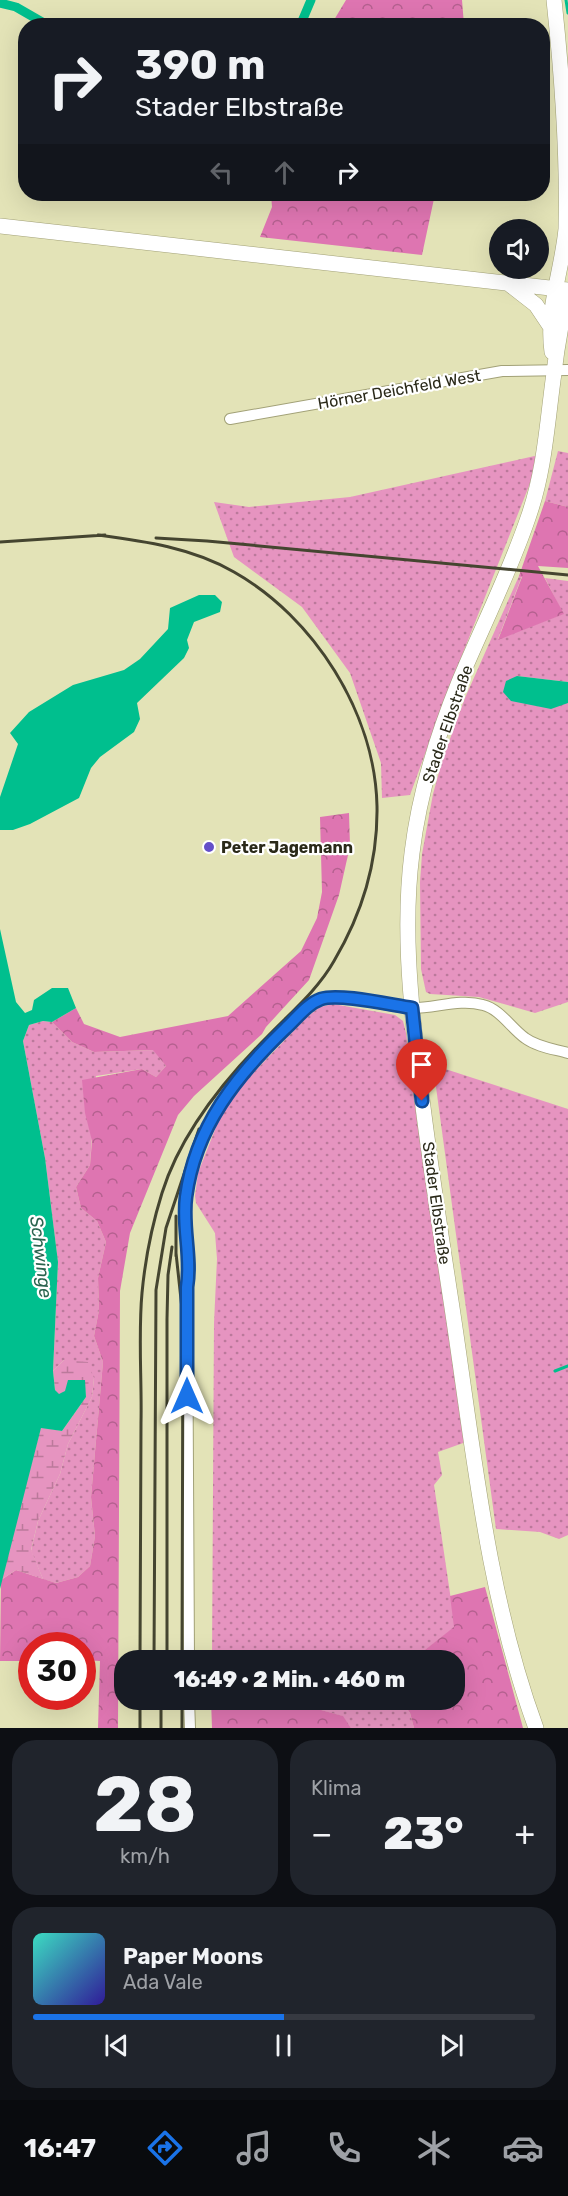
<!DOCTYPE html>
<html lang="de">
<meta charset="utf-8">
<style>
:root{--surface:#171b24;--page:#20242c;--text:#f1f3f6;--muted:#9ea1a6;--line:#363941;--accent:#1a73e8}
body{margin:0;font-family:Rubik,sans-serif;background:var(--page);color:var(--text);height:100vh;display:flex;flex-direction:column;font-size:22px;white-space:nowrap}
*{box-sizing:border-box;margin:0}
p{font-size:20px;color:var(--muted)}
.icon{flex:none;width:33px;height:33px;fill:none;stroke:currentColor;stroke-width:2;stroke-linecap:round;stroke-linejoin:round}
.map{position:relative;height:1728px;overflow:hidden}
.sheet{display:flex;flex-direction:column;gap:12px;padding:12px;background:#0d0f14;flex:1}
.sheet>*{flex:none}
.top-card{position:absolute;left:18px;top:18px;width:532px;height:183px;border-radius:24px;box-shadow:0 6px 24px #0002;background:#171b24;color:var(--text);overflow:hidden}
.tools{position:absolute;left:489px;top:219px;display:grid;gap:12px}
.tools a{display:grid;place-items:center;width:60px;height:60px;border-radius:50%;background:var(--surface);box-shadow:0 6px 24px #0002;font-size:30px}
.speed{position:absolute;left:18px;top:1632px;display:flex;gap:12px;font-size:30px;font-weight:700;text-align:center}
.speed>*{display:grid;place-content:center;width:78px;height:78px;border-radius:50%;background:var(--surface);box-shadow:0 6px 24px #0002;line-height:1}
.speed .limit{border:9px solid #d22;background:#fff;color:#111}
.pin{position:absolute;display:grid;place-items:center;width:51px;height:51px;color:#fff;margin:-62px -26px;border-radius:50% 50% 50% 0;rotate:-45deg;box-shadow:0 0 6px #0007}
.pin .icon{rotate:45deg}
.me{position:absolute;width:66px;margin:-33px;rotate:0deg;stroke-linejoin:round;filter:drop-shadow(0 0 4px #0008)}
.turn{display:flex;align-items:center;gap:21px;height:126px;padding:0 18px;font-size:27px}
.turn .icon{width:78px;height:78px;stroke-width:2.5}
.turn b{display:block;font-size:42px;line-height:51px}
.lanes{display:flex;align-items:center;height:57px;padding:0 18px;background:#0003;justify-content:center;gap:30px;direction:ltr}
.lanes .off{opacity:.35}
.big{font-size:45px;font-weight:800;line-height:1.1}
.sheet .widget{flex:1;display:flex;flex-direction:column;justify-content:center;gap:9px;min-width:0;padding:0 21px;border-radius:24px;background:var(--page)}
.sheet .dial{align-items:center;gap:0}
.dial b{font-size:78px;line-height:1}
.song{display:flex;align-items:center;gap:18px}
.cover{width:72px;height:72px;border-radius:9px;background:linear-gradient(135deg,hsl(170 70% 55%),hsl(250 70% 35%))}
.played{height:6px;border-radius:3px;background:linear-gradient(90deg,var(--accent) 50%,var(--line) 50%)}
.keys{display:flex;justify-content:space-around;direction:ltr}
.heat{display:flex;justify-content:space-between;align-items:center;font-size:33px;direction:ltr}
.sheet .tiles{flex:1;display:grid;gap:12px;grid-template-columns:1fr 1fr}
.widget:last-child{grid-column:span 2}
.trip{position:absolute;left:114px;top:1650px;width:351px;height:60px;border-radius:24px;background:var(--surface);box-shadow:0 6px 24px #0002;font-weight:800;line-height:60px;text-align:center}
.dock{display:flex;height:96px;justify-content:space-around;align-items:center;background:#090b0e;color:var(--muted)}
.dock .icon{width:42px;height:42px}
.dock .on{color:var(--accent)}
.dock b{font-size:27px;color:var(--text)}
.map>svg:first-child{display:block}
.grass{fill:url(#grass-dots)}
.forest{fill:url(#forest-crowns)}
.wetland{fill:url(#wetland-marsh)}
.water{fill:#00bf8e}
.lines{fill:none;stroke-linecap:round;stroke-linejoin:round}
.stream{stroke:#00bf8e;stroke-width:3}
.canal{stroke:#00bf8e;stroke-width:9}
.street-casing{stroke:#a2a177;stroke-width:12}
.secondary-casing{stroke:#a2a177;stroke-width:16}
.street{stroke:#fff;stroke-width:10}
.secondary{stroke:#fff;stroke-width:15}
.rail{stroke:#454530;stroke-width:3}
.route-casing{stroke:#114b97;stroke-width:15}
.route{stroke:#1a73e8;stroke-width:10}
.poi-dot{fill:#644fc8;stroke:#fff;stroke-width:2}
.labels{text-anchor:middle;stroke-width:4.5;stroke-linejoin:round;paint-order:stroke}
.street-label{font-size:16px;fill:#2a2919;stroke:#fff}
.poi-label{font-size:16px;font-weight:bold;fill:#2a2919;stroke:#fff;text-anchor:start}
.water-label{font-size:18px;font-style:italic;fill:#2a644f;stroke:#fff}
</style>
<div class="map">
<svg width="568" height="1728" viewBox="0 0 568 1728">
<defs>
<pattern id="grass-dots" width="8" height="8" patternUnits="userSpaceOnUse" patternTransform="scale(1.5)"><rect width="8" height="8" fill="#e694c0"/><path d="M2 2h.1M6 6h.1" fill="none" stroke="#bb799b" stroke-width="1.8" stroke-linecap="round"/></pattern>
<pattern id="forest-crowns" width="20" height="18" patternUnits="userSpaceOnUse" patternTransform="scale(1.5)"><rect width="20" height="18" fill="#de75b1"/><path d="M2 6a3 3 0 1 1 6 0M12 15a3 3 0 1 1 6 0" fill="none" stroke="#b4608f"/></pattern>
<pattern id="wetland-marsh" width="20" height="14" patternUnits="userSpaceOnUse" patternTransform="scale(1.5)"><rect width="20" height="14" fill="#e694c0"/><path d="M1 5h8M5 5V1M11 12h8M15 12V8" fill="none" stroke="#bb799b"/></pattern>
</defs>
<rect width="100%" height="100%" fill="#e3e3b7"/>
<path class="grass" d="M558,451L568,453V507L545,501Z
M539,455L529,486L451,683L410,795L382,798L381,763L350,673L302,607L234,557L214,502L249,507L350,497Z
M519,576H522L498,639L563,614L545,578L568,581V682L517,676L568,703V1002L535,1013L479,997L430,994L426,992L421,969L420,882L422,854L433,794L443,758L465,698Z
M333,1004L395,1015L403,1021L406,1033L417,1120L466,1442L438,1452L442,1475L434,1485L455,1627L412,1660H212L214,1323L217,1259L215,1233L196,1203L195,1196L198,1173L218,1122L236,1091L307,1017L320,1007Z
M43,1021L52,1022L72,1042L94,1052L154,1050L166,1066L156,1077L142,1069L96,1076L90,1165L76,1187L81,1208L97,1221L106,1242L98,1278L99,1310L94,1336L103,1362L91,1497L95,1536L90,1566L78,1577L56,1583L43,1579L31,1551L38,1521L60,1474L68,1444L92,1397L94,1378L64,1360L53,1371L58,1262L45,1158L23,1041L29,1025Z
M433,1065L568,1109V1535L559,1539L540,1532L496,1529Z
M285,1700H401L410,1713L414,1728H351L342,1716Z"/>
<path class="forest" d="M346,0H462L464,25H331Z
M271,194H435L422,255L260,237L272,207Z
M545,501L568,507V568L538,566L564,614L498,640L522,577L519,576Z
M349,813L350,846L339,895L309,980L266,1027L262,1034L194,1096L178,1115L130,1233L120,1291L118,1728H98L100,1661L83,1660L82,1646H32L31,1661H0L1,1580L16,1570L56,1583L78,1577L90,1566L95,1536L91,1497L103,1362L94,1336L99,1310L98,1278L106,1242L97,1221L81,1208L76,1187L90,1165L92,1141L85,1113L82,1080L142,1069L156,1077L166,1066L153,1050L94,1052L72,1042L52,1022L76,1008L84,1024L120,1037L228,1016L301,951L317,918L322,892L320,817Z
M485,1587L523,1728H414L410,1713L401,1700H454V1660H412L454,1627L450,1596Z
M211,1700H285L343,1716L351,1728H212Z"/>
<path class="wetland" d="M64,1360L88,1362L94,1378L92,1397L68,1444L60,1474L38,1521L31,1550L43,1579L16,1570L1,1580L41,1427L62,1431L86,1397L84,1380L59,1395L55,1390L53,1371Z"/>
<path class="water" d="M199,595H215L222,602L220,612L194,622L187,640L189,648L184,658L137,703L140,719L134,732L100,757L91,768L79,798L30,824L13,830H0V797L18,744L10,733L29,712L73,685L124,670L140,659L168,629L170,608Z
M517,676L568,682V703L551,709L511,701L503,692L506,681Z
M0,929L16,1002L25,1013L32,1010L34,1000L52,988H68L76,1008L52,1022L43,1021L29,1025L23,1041L45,1158L58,1262L53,1371L55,1390L59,1394L65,1391L68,1380H85L86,1397L62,1431L41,1428L0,1589Z"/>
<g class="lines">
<path class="stream" d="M566,0L568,13
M555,1371L568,1366"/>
<path class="canal" d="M0,3L16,7L49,26
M300,26L311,0"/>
<defs>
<path id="street" d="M230,419L502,371L568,370
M189,1660L187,1287C191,1257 183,1227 186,1197C194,1134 232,1081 276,1038C289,1025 306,1001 325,998C353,994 382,1006 410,1008C434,1009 459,998 483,1005C500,1009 511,1028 525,1038C537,1047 554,1049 568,1053
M189,1700L190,1728"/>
<path id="secondary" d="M0,226L568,290
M509,284L536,305L550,326
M552,352C546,309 562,271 566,229C568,153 562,75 554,0
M536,1728C486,1592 473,1444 451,1301C439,1223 427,1145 418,1066C410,996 403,924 412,853C419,794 437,736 459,682C482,627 509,574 528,518C545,470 547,423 554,373C557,346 562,319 568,293"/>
</defs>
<use href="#street" class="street-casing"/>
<use href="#secondary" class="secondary-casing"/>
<use href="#street" class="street"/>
<use href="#secondary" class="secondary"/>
<path class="rail" d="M98,535C144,541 193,548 234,572C314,617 375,713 377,806C378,861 362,914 334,961C317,991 290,1013 267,1037C224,1080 180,1135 162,1193C152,1225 145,1261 142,1293C138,1336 142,1380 141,1423C141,1502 141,1581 140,1660
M156,538L207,541L568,575
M0,542L105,535
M176,1253L183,1318L182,1660
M176,1256V1216
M154,1660L156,1290L166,1228L199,1129
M167,1660V1319L168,1275L172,1247
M140,1728V1700
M161,1728V1700
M182,1728V1700"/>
</g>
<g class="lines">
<defs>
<path id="route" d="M187,1396V1287C192,1257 182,1227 186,1197C195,1127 237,1075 286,1028C297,1018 307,1004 321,999C339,993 391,1005 412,1008L422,1101"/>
</defs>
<use href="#route" class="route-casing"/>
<use href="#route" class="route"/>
</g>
<circle class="poi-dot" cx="209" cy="847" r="6"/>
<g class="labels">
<g class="street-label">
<text transform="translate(399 389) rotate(-10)" y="6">Hörner Deichfeld West</text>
<text transform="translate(447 724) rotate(-71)" y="6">Stader Elbstraße</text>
<text transform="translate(437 1203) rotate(82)" y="6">Stader Elbstraße</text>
</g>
<g class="poi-label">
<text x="221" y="853">Peter Jagemann</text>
</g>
<g class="water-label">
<text transform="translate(41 1257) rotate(83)" y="6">Schwinge</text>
</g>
</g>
</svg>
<div class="tools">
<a><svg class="icon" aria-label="sound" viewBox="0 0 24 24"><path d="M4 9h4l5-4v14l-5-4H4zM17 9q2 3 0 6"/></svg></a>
</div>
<div class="speed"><div class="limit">30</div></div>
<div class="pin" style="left:422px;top:1101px;background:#d93025"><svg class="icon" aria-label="arrive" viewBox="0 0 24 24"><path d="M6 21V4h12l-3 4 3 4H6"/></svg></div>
<svg class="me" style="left:187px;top:1396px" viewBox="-20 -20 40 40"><path d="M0-17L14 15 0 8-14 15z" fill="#1a73e8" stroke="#fff" stroke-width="4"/></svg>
<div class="trip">16:49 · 2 Min. · 460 m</div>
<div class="top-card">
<div class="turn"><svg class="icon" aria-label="right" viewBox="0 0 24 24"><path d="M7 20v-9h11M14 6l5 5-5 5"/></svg><div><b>390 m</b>Stader Elbstraße</div></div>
<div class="lanes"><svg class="icon off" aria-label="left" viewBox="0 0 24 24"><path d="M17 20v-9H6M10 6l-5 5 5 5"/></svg><svg class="icon off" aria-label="ahead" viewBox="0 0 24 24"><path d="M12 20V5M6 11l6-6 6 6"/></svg><svg class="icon" aria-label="right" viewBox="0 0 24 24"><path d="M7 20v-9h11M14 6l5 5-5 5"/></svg></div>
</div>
</div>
<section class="sheet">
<div class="tiles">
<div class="widget dial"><b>28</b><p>km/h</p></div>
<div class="widget"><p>Klima</p>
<div class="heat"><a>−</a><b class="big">23°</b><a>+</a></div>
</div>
<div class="widget">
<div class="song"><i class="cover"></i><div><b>Paper Moons</b><p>Ada Vale</p></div></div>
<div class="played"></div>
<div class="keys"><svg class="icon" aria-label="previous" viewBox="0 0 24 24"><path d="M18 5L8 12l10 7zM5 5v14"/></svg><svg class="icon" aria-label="pause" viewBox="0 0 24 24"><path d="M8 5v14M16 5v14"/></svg><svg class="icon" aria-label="next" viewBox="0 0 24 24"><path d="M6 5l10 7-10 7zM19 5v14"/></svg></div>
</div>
</div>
</section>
<nav class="dock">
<b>16:47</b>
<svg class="icon on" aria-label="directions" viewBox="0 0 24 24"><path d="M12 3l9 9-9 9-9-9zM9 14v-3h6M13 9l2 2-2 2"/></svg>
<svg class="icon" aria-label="music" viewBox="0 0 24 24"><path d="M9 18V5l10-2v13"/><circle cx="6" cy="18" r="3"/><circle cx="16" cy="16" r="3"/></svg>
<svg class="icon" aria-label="phone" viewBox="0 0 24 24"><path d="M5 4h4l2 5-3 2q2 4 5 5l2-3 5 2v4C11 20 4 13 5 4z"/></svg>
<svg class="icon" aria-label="climate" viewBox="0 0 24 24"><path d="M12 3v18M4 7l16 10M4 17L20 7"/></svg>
<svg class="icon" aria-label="car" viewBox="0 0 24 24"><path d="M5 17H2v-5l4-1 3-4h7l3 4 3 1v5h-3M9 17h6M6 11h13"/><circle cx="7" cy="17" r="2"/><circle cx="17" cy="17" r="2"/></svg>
</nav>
